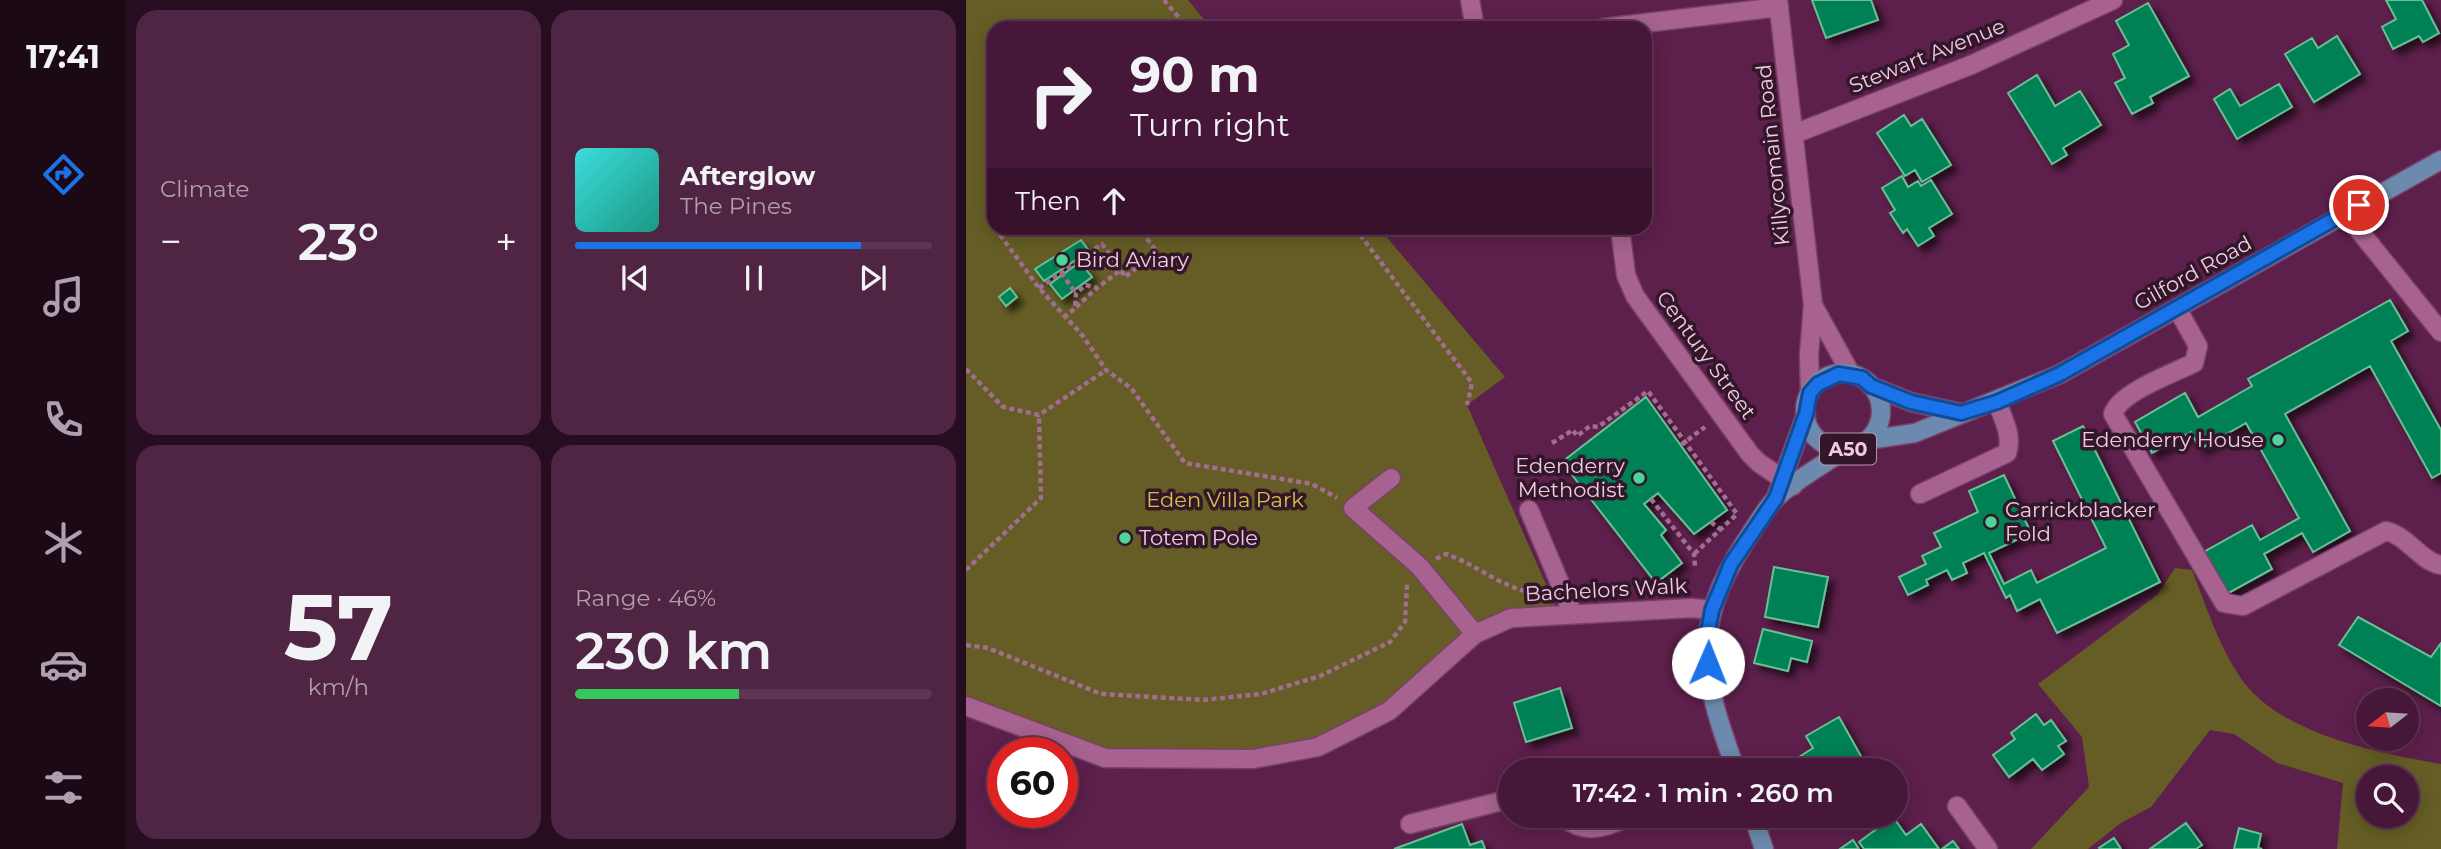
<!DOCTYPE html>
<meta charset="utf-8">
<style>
:root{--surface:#461738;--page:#502443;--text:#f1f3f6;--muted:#b09fae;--line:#5e3653;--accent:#1a73e8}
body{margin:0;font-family:Montserrat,sans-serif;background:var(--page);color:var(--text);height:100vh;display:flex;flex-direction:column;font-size:26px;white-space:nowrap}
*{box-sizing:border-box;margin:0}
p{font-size:23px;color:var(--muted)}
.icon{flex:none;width:38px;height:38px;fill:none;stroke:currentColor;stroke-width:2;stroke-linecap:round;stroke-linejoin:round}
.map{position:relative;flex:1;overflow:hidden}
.panel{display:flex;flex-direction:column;gap:10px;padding:10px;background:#260d1f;width:840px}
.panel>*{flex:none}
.guide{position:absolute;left:21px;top:21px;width:665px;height:214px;border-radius:21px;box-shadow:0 4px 18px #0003,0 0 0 2px var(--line);background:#461738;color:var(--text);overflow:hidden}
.needle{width:46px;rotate:253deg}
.fabs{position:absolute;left:1390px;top:688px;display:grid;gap:14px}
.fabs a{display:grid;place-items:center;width:63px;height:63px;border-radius:50%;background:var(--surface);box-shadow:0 4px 18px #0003,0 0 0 2px var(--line);font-size:35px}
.speed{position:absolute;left:21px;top:737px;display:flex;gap:14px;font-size:35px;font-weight:700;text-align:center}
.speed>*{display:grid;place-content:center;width:91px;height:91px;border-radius:50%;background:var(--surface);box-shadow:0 4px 18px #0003,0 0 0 2px var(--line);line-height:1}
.speed .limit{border:10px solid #d22;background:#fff;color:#111}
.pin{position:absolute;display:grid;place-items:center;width:60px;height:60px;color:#fff;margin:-30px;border:4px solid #fff;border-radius:50%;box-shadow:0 2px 7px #0007}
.me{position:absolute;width:77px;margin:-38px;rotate:1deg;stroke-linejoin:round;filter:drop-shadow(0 0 5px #0008)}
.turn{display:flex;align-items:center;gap:24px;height:147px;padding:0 28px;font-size:32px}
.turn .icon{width:91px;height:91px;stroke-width:2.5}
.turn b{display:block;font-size:49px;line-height:60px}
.then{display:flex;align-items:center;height:66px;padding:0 28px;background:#0003;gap:14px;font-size:26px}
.big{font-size:52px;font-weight:600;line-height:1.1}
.panel .widget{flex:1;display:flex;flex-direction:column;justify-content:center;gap:10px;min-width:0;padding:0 24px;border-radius:21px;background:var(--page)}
.panel .dial{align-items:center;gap:0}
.dial b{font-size:91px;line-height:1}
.song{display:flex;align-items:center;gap:21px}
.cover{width:84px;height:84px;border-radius:10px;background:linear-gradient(135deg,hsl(180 70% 55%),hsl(170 70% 35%))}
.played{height:7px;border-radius:4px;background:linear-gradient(90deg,var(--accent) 80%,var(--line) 80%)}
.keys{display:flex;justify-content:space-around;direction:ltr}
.heat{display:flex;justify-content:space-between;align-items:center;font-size:38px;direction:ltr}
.charge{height:10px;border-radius:5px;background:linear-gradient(90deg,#34c759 46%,var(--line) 0)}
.panel .tiles{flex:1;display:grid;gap:10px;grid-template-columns:repeat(2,1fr)}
.trip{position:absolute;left:532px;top:758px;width:410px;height:70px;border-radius:35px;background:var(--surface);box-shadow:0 4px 18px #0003,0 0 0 2px var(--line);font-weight:600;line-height:70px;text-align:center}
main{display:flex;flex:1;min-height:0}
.menu{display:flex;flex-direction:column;width:126px;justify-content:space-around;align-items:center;background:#1c0916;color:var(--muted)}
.menu .icon{width:49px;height:49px}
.menu .on{color:var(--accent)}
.menu b{font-size:32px;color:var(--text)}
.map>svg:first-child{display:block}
.green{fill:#655d25;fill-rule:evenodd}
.building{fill:#018055;stroke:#68c095;stroke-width:2;filter:url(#shadow)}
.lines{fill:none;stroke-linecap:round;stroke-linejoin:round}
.minor-casing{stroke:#794169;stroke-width:21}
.major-casing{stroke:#794169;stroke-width:21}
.path{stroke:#a16d90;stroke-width:4.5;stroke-dasharray:5 3.5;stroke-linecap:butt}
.minor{stroke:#a7628f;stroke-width:18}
.major{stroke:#6c8aad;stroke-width:18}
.route-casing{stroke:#114b97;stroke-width:18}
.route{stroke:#1a73e8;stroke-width:12}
.poi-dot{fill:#4ed399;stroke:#321629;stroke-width:2.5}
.labels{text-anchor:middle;stroke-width:7;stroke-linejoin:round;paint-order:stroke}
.shield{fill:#321629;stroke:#b894aa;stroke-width:2}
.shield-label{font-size:19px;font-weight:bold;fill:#f1cae1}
.street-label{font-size:21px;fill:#f1cae1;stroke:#321629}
.poi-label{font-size:21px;fill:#f1cae1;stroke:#321629;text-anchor:start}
.park-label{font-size:21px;fill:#d5c348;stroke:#321629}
</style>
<main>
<nav class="menu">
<b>17:41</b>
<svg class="icon on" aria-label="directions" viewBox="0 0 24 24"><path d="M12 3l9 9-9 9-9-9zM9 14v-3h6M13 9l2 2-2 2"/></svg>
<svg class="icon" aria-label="music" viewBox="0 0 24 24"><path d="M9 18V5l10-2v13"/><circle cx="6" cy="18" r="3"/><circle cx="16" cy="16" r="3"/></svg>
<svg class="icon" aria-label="phone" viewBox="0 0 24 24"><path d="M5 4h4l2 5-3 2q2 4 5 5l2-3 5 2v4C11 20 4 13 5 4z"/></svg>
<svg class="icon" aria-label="climate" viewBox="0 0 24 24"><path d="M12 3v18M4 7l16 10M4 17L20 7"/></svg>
<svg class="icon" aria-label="car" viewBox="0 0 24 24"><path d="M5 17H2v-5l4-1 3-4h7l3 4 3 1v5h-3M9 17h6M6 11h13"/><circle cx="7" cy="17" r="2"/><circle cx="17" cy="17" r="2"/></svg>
<svg class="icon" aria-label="filters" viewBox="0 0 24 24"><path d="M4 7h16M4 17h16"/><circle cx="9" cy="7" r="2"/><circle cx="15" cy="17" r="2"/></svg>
</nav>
<section class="panel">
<div class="tiles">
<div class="widget"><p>Climate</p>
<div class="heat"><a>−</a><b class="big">23°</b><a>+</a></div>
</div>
<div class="widget">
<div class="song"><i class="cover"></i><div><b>Afterglow</b><p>The Pines</p></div></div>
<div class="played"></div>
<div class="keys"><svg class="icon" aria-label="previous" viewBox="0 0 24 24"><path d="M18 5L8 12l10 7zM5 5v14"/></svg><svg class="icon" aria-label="pause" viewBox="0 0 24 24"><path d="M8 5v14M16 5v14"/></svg><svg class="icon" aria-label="next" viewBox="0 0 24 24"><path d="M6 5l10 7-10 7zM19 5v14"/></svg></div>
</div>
<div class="widget dial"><b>57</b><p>km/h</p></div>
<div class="widget"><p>Range · 46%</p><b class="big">230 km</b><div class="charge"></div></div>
</div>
</section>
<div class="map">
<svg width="1475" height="849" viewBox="0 0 1475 849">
<defs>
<filter id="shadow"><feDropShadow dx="6" dy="6" stdDeviation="3.5" flood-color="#0009"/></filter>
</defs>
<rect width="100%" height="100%" fill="#5d1f4b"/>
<path class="green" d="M0,0H222L245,28H28V228H413L539,377L501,405L593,614L509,634L423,711L352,747L139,758L0,706Z
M1209,568L1226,570C1240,606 1253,646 1274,677C1312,734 1412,753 1475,764V849H1371L1377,783L1311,763L1268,734L1244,730L1185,807L1155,823L1122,849H1065L1123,787L1116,737L1072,684L1191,595ZM1402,777H1440V816H1402Z"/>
<path class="building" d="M846,0H905L912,20L860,38Z
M1420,0H1456L1473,33L1457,42L1453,36L1427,49L1416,27L1430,19Z
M1182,3L1223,76L1184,97L1187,103L1166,114L1149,83L1159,78L1147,54L1163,45L1150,21Z
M1371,36L1394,74L1348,102L1319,54L1346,38L1352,48Z
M1071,75L1089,106L1114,91L1135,125L1097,148L1101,155L1086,164L1042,93Z
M1313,84L1326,107L1271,139L1248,99L1264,89L1274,106Z
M938,115L945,126L956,119L985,165L956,182L949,170L939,176L911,133Z
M936,176L942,187L952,181L955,186L965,180L986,214L963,228L968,236L952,246L941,229L937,233L924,213L929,210L916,188Z
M115,240L123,251L78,281L69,269Z
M114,262L126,277L96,299L84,284Z
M44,288L51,297L40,306L33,297Z
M1424,300L1442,331L1425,341L1475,430V473L1466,478L1404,366L1319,414L1384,531L1347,552L1336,533L1298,554L1306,569L1259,595L1236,553L1286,525L1294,540L1333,518L1280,423L1234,449L1225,432L1186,453L1169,422L1219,393L1232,417L1286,386L1282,379Z
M680,397L761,510L728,534L692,493L678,504L700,530L695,535L716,563L690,583L596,462Z
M1117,426L1194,582L1091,633L1074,599L1051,611L1044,595L1040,598L1018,553L997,563L1001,573L986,580L981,570L960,580L962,585L942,595L933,577L960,564L956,556L975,547L968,533L1012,512L1003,491L1038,475L1065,533L1023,553L1038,584L1065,570L1071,583L1140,548L1087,441Z
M808,567L862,577L852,627L799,617Z
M1392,617L1465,657L1475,643V706L1373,645Z
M797,629L846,641L841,662L825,658L822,671L788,663Z
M594,688L606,728L560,742L548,703Z
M1070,714L1078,725L1085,720L1100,741L1092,746L1098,754L1076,770L1067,759L1043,777L1027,755L1049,739L1045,733Z
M873,717L900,765L890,770H840L833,757L847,748L840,736Z
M927,817L940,835L955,824L973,849H898L893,842Z
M1220,823L1236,845L1230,849H1184Z
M496,824L504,845L516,841L519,849H428Z
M1273,828L1295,834L1292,848L1296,849H1268Z
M1148,838L1155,849H1134L1133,848Z
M887,840L893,849H874Z
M987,841L993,849H976Z"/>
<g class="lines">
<defs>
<path id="minor" d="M504,0L509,28
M812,0L847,305L843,355L844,393
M637,28L813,7
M828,134L1005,65L1147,0
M1379,213L1475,332
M654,228L660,275L669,296L784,454L793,463L827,486
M847,305L885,374
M1211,308L1232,346L1228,363C1207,373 1153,393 1147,414L1258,603L1277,606L1420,531C1442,536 1454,561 1475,565
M425,478L387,508L454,567L509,634
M954,494L1041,453C1047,436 1037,419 1031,402
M563,510L606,612
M0,706L139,758L287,759L352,747L423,711L509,634L545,618L726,608L746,610
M991,806L1022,849
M595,816C622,837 637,827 666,816
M444,824L544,799"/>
<path id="major" d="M839 411a38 38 0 1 1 76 0a38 38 0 1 1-76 0Z
M905,386L945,402L995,413
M902,440L949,433L1094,374L1475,160
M810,497L840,414
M770,770C737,680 723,628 779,542C789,528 798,510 810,498C826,482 860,463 880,449
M787,816L798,849"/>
</defs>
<use href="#minor" class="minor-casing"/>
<use href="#major" class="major-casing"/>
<path class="path" d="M198,0L222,28
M29,228L73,288L117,336L140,370L165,388L219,463L346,484L371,498
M389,228L506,383L501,405
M95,273L110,293
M73,288L136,244L155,270
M110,307L131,288
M98,318L109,308L110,293L120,285L131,288L155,270L159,277L191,252L173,228
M0,369L37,407L73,415L140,370
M586,443L607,430L611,436L624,426L632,427L682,391L771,514L728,554
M715,445L739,427
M685,499L728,554L729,566
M745,522L755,530
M470,559L480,554C512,565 538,590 573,594
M0,570L75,498L73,415
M0,645L22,648L135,694L237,700L295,694L354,676L424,642L439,622L441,584"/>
<use href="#minor" class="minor"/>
<use href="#major" class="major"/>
</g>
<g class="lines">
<defs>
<path id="route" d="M742,663L740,643L746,610L765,564L810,498L840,414L844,393L852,384L873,374L896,378L905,386L945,402L995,413L1031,402L1094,374L1393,205"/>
</defs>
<use href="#route" class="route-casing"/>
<use href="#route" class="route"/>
</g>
<g class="poi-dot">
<circle cx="96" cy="260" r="7"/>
<circle cx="1312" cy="440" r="7"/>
<circle cx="673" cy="478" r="7"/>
<circle cx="1025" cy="522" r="7"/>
<circle cx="159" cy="538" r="7"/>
</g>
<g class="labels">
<rect class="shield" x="854" y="433.5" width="56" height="31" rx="5"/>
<g class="shield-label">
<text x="882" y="456">A50</text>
</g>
<g class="street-label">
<text transform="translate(961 56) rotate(-22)" y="7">Stewart Avenue</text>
<text transform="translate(807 155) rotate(-96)" y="7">Killycomain Road</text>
<text transform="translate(1227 273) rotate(-29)" y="7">Gilford Road</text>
<text transform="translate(740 355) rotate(54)" y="7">Century Street</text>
<text transform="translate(640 590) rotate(-3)" y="7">Bachelors Walk</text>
</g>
<g class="poi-label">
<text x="110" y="267">Bird Aviary</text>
<text x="1298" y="447" text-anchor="end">Edenderry House</text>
<text x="659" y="473" text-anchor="end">Edenderry<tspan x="659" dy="24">Methodist</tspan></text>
<text x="1039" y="517">Carrickblacker<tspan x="1039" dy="24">Fold</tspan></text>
<text x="173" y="545">Totem Pole</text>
</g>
<g class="park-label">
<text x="259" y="507">Eden Villa Park</text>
</g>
</g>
</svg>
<div class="fabs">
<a><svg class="needle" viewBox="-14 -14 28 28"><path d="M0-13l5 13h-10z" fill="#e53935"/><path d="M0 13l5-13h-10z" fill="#b09fae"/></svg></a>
<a><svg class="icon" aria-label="search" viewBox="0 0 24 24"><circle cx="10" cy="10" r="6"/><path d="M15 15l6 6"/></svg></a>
</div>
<div class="speed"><div class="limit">60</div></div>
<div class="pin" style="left:1393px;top:205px;background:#d93025"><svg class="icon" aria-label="arrive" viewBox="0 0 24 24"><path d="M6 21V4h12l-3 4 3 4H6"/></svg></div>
<svg class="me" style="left:742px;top:663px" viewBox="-20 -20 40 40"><circle r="19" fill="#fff"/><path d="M0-13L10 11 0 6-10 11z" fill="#1a73e8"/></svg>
<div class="trip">17:42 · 1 min · 260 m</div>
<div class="guide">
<div class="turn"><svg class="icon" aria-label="right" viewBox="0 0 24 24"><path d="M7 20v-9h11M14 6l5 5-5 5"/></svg><div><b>90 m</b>Turn right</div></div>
<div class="then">Then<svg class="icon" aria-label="ahead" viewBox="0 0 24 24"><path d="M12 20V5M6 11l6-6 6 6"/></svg></div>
</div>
</div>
</main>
